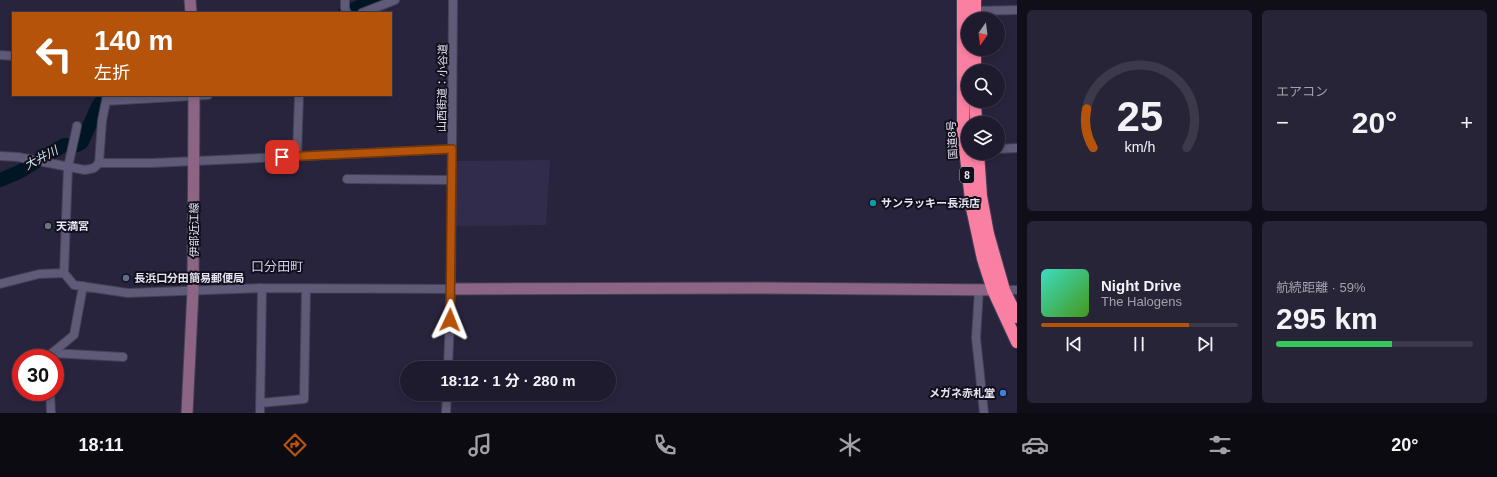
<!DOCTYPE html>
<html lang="ja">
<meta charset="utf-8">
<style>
:root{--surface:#1e1b2e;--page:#262436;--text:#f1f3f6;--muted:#a1a1aa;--line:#3c394a;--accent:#b45309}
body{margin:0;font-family:Arial,"Noto Sans JP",sans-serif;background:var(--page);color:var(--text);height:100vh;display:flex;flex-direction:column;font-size:15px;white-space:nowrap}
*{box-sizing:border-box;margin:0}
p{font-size:13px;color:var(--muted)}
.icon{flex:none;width:22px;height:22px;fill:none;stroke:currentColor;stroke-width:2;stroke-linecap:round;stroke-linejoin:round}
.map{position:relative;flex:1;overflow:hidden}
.details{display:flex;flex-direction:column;gap:10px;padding:10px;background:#100f19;width:480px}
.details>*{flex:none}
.hud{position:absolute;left:12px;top:12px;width:380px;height:84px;border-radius:0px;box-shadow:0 2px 6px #0003,0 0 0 1px var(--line);background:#b45309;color:#fff;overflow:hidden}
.needle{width:26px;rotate:194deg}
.controls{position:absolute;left:961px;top:12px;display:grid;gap:8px}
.controls a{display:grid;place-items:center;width:44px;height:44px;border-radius:50%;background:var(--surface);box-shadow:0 2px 6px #0003,0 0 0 1px var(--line);font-size:20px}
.speed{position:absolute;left:12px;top:349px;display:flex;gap:8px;font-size:20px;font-weight:700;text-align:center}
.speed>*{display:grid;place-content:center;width:52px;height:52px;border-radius:50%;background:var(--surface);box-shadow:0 2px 6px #0003,0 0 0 1px var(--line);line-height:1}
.speed .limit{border:6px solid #d22;background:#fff;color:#111}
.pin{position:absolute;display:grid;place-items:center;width:34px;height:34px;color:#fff;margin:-17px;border-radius:8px;box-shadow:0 2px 6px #0006}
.me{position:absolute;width:44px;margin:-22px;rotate:2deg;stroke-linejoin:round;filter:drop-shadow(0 0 3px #0008)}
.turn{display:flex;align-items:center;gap:14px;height:84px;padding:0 16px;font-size:18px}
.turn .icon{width:52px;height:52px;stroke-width:2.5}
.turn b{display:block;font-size:28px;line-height:34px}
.big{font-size:30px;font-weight:700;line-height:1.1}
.details .card{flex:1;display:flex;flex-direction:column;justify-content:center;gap:6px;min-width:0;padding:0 14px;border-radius:6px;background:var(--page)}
.details .dial{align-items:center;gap:0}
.dial svg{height:104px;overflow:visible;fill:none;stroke:var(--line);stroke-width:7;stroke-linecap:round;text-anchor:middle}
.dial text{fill:var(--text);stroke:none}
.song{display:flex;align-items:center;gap:12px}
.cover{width:48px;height:48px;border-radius:6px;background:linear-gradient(135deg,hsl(170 70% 55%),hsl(100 70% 35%))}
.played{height:4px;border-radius:2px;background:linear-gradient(90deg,var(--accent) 75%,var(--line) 75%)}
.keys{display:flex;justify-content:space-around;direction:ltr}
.heat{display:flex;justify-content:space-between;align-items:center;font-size:22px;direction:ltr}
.charge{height:6px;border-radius:3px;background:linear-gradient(90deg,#34c759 59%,var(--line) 0)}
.details .tiles{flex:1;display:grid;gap:10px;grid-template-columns:repeat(2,1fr)}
.trip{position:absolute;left:400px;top:361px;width:216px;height:40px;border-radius:20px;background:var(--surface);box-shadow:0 2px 6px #0003,0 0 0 1px var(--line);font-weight:700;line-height:40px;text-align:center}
.menu{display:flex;height:64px;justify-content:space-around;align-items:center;background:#0c0b12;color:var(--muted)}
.menu .icon{width:28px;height:28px}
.menu .current{color:var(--accent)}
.menu b{font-size:18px;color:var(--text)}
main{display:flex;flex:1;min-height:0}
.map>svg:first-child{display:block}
.built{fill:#312c4b}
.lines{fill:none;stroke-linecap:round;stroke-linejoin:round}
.river{stroke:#001625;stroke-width:14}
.street-casing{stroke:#454155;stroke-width:10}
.secondary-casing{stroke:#454155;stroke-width:13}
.highway-casing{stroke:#454155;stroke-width:14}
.street{stroke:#5e5a77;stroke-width:8}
.secondary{stroke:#8d6584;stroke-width:11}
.highway{stroke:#fa80a3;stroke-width:12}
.route-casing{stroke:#753606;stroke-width:10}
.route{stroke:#b45309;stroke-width:7}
.culture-dot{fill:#0f9aa8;stroke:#110f1a;stroke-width:1.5}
.worship-dot{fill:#6b7280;stroke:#110f1a;stroke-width:1.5}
.service-dot{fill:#5c6f8a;stroke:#110f1a;stroke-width:1.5}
.shop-dot{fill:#3f7fe0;stroke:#110f1a;stroke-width:1.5}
.labels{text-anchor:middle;stroke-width:4;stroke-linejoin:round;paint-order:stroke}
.shield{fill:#110f1a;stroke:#a6a4b3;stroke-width:1}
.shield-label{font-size:10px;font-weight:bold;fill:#e6e4f5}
.street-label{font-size:11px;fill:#e6e4f5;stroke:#110f1a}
.poi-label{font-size:11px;font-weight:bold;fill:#e6e4f5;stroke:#110f1a;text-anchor:start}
.water-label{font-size:12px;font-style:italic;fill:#cfe4f1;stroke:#110f1a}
.quarter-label{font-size:13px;fill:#d1cdee;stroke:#110f1a}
</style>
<main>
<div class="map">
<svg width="1017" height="413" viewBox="0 0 1017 413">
<rect width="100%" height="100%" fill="#28243d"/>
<path class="built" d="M550,160L546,225L454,226L456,161Z"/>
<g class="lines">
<path class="river" d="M345,13L375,0
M0,180L19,172L64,145H78L82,142L98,106L106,95H126"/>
<defs>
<path id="street" d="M345,0V9L347,13
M975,11L1017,10
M362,13L395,0
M0,55L13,56
M107,95L106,101L208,95
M998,149L1017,148
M0,156L18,157L85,170L94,168L99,163L102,121L106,101
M297,156L299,95
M99,163H152L452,149
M347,179L451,180
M64,273L68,167L77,126
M0,284L39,274L64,273L74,285L128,293L262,288L451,289
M979,290L976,338L984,413
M1004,290H1017
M52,353L123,357
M50,358L52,353L74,335L83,286
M448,368L451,289L453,0
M50,392L51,413
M260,403L304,399L306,289
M260,413L262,288
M446,413L447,394"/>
<path id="secondary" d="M190,0L191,13
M451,289L757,288L1000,290
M187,413L193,290L194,95"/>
<path id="highway" d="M963,0V132L972,208L983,259L993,290L1017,342
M975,19V0
M975,71V49
M975,101L976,123
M978,153L981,196L988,234L1004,290L1017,317"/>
</defs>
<use href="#street" class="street-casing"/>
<use href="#secondary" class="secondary-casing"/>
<use href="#highway" class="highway-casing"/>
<use href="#street" class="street"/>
<use href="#secondary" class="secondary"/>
<use href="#highway" class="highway"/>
</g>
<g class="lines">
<defs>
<path id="route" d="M282,157L452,149L450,320"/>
</defs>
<use href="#route" class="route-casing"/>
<use href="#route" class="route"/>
</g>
<circle class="culture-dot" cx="873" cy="203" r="4"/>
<circle class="worship-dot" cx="48" cy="226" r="4"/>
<circle class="service-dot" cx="126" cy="278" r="4"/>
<circle class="shop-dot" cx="1003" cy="393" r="4"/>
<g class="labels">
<rect class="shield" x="960" y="167" width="14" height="16" rx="3"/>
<g class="shield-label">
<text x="967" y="179">8</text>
</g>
<g class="street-label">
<text transform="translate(442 88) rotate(-89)" y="4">山西街道：小谷道</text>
<text transform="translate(952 140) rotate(-93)" y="4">国道8号</text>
<text transform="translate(194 230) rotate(-90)" y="4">伊部近江線</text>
</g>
<g class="poi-label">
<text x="881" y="207">サンラッキー長浜店</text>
<text x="56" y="230">天満宮</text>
<text x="134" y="282">長浜口分田簡易郵便局</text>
<text x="995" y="397" text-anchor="end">メガネ赤札堂</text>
</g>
<g class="water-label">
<text transform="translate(41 158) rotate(-28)" y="4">大井川</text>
</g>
<g class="quarter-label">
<text x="277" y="271">口分田町</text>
</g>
</g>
</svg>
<div class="controls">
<a><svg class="needle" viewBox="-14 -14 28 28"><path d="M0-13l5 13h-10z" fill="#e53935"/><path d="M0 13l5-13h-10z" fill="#a1a1aa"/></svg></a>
<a><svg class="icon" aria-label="search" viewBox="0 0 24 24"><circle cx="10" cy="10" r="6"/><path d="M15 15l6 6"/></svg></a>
<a><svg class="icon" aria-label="layers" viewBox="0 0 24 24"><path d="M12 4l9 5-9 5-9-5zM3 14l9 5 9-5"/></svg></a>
</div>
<div class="speed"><div class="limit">30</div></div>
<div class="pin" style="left:282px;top:157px;background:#d93025"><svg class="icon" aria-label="arrive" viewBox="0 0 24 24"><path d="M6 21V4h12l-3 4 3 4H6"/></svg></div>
<svg class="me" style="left:450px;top:320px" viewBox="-20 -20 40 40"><path d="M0-17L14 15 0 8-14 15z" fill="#b45309" stroke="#fff" stroke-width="4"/></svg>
<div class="trip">18:12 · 1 分 · 280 m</div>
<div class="hud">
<div class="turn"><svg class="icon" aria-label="left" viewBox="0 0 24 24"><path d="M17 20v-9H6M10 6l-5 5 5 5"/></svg><div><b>140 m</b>左折</div></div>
</div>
</div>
<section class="details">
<div class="tiles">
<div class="card dial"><svg viewBox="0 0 100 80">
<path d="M14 69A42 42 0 1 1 86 69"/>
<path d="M14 69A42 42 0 0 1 9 39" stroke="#b45309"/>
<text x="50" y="56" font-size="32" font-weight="700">25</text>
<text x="50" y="72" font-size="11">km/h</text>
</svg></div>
<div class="card"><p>エアコン</p>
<div class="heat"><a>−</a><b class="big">20°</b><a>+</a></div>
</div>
<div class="card">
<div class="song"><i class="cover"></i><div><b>Night Drive</b><p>The Halogens</p></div></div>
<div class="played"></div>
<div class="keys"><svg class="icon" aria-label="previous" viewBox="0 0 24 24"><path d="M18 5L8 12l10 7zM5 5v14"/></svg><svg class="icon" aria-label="pause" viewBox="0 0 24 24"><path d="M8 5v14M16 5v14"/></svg><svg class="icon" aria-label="next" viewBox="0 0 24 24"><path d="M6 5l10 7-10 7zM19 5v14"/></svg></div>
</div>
<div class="card"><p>航続距離 · 59%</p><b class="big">295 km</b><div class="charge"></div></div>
</div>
</section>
</main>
<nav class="menu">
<b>18:11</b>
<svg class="icon current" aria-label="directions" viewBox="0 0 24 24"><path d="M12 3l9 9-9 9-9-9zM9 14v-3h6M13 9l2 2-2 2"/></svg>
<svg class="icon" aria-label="music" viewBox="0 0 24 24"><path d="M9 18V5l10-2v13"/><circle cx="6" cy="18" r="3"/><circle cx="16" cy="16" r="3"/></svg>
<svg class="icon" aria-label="phone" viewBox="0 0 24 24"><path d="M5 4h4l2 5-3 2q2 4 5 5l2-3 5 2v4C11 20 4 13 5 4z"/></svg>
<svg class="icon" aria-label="climate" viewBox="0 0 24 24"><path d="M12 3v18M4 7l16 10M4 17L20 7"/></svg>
<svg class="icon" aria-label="car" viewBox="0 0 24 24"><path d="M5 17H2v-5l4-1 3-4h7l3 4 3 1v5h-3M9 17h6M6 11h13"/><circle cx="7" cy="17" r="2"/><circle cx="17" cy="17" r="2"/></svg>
<svg class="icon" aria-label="filters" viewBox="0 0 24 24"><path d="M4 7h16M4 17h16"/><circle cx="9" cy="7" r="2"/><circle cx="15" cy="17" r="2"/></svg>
<b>20°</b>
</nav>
